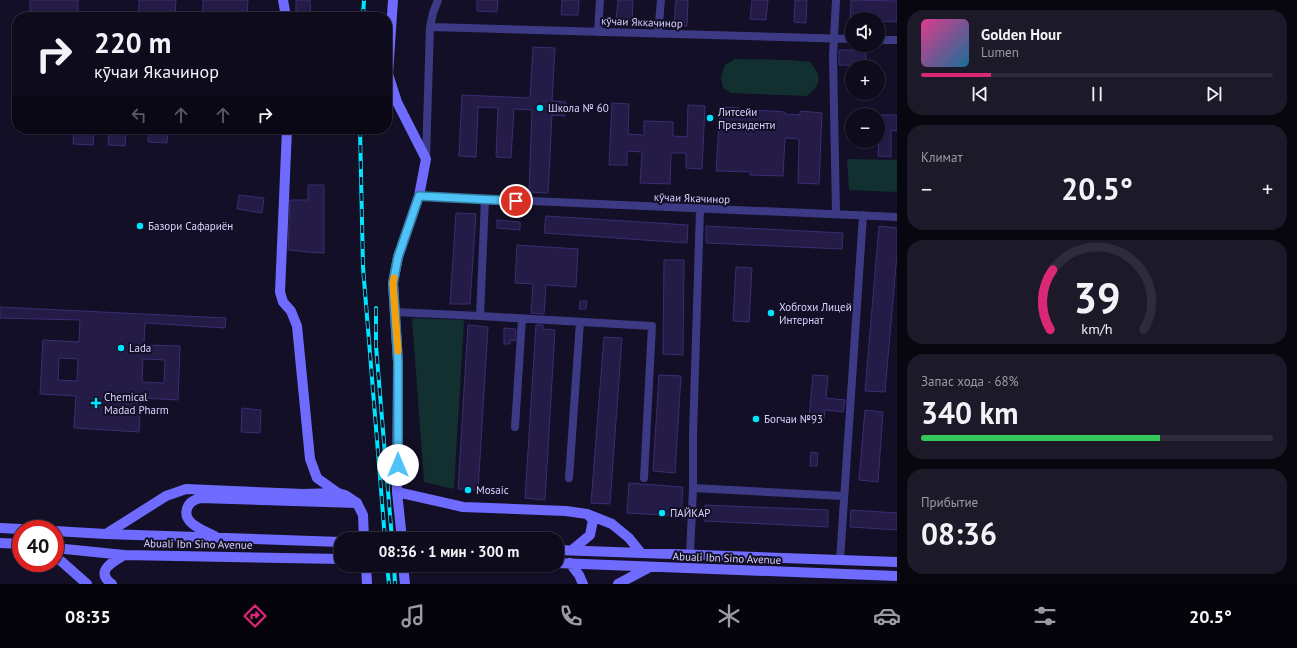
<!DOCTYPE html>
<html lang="ru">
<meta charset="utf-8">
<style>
:root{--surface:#0e0b1c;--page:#1c1929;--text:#f1f3f6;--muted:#9b9ba3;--line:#2e2b3b;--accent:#db2777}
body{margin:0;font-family:"PT Sans",sans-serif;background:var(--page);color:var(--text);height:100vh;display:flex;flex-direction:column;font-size:15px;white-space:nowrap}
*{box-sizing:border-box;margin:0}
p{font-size:13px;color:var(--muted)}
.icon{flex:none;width:22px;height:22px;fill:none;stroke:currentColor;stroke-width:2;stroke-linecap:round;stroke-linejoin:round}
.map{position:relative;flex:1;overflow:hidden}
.side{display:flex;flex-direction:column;gap:10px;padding:10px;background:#08060f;width:400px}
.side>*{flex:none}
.banner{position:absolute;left:12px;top:12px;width:380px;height:122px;border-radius:16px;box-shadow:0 1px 3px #0004,0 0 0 1px var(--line);background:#0e0b1c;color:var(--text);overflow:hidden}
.tools{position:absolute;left:845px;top:12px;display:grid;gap:8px}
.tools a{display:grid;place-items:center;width:40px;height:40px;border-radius:50%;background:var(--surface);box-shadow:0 1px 3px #0004,0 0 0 1px var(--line);font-size:20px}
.speed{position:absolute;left:12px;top:520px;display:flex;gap:8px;font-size:20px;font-weight:700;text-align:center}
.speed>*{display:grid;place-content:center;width:52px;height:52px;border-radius:50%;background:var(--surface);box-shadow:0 1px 3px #0004,0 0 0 1px var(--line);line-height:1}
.speed .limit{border:6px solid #d22;background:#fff;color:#111}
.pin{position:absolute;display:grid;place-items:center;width:34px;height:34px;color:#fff;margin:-17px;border:2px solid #fff;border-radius:50%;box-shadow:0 1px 4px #0007}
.me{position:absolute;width:44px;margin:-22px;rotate:0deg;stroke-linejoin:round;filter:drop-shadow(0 0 3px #0008)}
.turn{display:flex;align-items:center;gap:14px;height:84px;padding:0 16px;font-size:18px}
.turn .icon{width:52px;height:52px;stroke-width:2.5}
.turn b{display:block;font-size:28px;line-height:34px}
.lanes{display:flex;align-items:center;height:38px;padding:0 16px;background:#0003;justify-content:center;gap:20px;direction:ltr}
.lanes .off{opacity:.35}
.big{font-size:30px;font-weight:700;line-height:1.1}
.side .widget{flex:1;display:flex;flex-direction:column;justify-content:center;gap:6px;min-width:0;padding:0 14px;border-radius:16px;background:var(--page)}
.side .dial{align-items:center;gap:0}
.dial svg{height:104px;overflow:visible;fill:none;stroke:var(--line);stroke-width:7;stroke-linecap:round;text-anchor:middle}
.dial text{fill:var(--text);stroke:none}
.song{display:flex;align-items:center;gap:12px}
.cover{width:48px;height:48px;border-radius:6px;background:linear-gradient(135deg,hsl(330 70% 55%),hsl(200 70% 35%))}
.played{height:4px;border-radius:2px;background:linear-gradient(90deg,var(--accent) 20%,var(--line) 20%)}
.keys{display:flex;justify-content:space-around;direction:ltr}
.heat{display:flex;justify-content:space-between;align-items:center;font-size:22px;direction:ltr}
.charge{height:6px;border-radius:3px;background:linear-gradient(90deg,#34c759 68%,var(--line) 0)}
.trip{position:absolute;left:334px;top:532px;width:230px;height:40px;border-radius:16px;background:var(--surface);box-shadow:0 1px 3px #0004,0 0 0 1px var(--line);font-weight:700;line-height:40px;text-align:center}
.tabs{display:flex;height:64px;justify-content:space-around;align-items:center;background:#06040b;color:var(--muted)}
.tabs .icon{width:28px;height:28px}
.tabs .current{color:var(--accent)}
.tabs b{font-size:18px;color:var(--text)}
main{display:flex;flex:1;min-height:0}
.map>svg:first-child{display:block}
.green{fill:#12302f}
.building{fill:#241b47;stroke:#3b2d73;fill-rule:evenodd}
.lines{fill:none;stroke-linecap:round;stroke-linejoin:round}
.street{stroke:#3d3a85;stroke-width:8}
.secondary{stroke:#6f6bff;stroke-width:10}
.rail-casing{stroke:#00e5ff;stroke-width:4}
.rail{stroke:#130f26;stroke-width:2.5;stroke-dasharray:8;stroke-linecap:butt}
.route-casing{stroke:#337fa1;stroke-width:10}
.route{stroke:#4fc3f7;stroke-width:7}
.slow{stroke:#f59e0b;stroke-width:7}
.poi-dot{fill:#00e5ff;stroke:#130f26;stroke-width:1.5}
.labels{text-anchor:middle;stroke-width:4;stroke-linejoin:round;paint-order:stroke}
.street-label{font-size:11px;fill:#d9d4ff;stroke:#130f26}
.poi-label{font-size:11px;fill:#d9d4ff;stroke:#130f26;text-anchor:start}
</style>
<main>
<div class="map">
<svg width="897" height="584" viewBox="0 0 897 584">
<rect width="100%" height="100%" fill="#130f26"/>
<path class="green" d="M735,59L790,60L810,62C822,76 822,84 807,96L731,93L723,88L721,77L725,65Z
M847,159L897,160V192L849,190Z
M412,318L464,320L454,489L424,482Z"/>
<path class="building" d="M30,0H78V17L30,15Z
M139,0H176L175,17H139Z
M203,0H248L247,17H203Z
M296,0H310L311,17H296Z
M477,0H498L497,12L477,11Z
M562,0H579L578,15H561Z
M618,0H633L632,21L616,20Z
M676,0H688L687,26L674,25Z
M752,0H768L766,20L750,19Z
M795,0H807L806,23L794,22Z
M851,0L897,1V22L878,21V19H850Z
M533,47L555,48L552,101L566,102L565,116L552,115L548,193L529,192L532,110L514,109L511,158L496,157L498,108L478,107L476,157L459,156L462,95L530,98Z
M839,50H866V66L839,65Z
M612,103L629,104L628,134L644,135V121L673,122V136L687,137L688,105L705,106L702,169L686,168V153H671L670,184L640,183L642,152L627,151V165H609Z
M720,107L740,108V112L755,113L756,110L785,112V114L800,115V111L822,113L819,184L798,183L799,139L785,138L783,176L750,175L751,172L716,171Z
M880,115H897V131L891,130V157L878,156Z
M74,129H94L93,145L73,144Z
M109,129H126L125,146L108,145Z
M149,129H168L167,143L148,142Z
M308,185H324V253L308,252L288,250L290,200H308Z
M239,195L264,198L262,213L237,209Z
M456,213L476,214L470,304H450Z
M546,216L688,225L687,243L544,233Z
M497,220L520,222V230L497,228Z
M706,226L843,233L842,249L706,243Z
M879,226L897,228V254L885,392L865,391Z
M517,245L578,249L576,287L546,285L544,314L531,313L533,284L515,283Z
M664,260H684L683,355L663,354Z
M736,267L752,268L749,322L733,321Z
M580,301H587L586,309H579Z
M0,307L226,318L225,328L145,323L144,345L180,346L178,400L141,398L139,432L74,428L76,396L40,394L43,340L79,342L80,320L0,318ZM59,358L78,359L77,381L58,380ZM143,359L165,360L164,383L142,382Z
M468,325L488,327L478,490L458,489Z
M536,325H543V329L555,330L545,500L525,498Z
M504,328L516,329L515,341L510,340V344H504Z
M604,337L622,338L610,504L591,503Z
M659,375L681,376L675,473L653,471Z
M813,375L828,376L826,398L845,400L843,412L825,410L824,419L809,418Z
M242,408L261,410L260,433L241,432Z
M865,410L883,412L878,482L859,480Z
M811,452L818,453L817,466H810Z
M629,483L683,487L681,516L627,513Z
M705,505L828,510V527L704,521Z
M851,510L897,513V530L850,527Z"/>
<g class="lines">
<path class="street" d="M430,27L852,39
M598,32L600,0
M658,34L661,0
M878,40H897
M426,158L430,27L433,13L438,0
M419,196L897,217
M485,199L480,316L652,326L644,478
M836,214L833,56L836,0
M395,312L480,316
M515,427L522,319
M569,478L580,322
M693,488L844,496
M690,555L693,488V435L700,209
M840,560L863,215"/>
<path class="secondary" d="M283,0L286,17
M393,0L388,74L397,102L426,159L419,196L398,257L393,283L398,362L397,492L402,539
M287,129L280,292L283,302L291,311L297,326L310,459L317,478L338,493
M397,492L463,507L566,511L587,514L612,524L629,538L641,553
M0,528L21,529
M55,531L106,534L341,542
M106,534L166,496L186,489L303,494L338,493L345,495L357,503L363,515L364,539
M216,537C206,531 182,524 187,509C189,502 194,500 200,498L357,503
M0,543L21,544
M55,548L124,555L341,559
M557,550L897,562
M572,550L590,535L593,520L587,514
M55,559L61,561L87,584
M557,563L897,576
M570,563L579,575L583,584
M366,565L367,584
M403,565L405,584
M112,584C94,571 113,562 124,555
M618,584L648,568"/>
<defs>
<path id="rail" d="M363,17L364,0
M360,129L363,267L385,539
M376,308V346L392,539
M387,565L389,584
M394,565L395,584"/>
</defs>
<use href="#rail" class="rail-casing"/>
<use href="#rail" class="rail"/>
</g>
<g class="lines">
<defs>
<path id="route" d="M398,465V362L393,283L398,257L419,196L516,201"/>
</defs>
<use href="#route" class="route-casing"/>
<use href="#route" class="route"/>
<path class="slow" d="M394,278L393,283L398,351"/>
</g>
<g class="poi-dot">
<circle cx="540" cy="108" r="4"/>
<circle cx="710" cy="118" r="4"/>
<circle cx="140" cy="226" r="4"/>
<circle cx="771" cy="313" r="4"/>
<circle cx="121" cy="348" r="4"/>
<path d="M94 397h4v4h4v4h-4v4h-4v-4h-4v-4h4z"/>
<circle cx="756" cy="419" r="4"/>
<circle cx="468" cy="490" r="4"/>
<circle cx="662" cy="513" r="4"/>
</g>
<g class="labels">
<g class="street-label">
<text transform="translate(642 22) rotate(2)" y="4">кӯчаи Яккачинор</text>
<text transform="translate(692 198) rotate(2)" y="4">кӯчаи Якачинор</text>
<text transform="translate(198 544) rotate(1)" y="4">Abuali Ibn Sino Avenue</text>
<text transform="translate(727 558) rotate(2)" y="4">Abuali Ibn Sino Avenue</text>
</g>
<g class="poi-label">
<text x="548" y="112">Школа № 60</text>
<text x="718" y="116">Литсейи<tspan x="718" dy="13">Президенти</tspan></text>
<text x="148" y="230">Базори Сафариён</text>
<text x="779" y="311">Хобгохи Лицей<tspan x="779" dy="13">Интернат</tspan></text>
<text x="129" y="352">Lada</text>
<text x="104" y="401">Chemical<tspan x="104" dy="13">Madad Pharm</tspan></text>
<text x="764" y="423">Богчаи №93</text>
<text x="476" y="494">Mosaic</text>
<text x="670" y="517">ПАЙКАР</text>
</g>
</g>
</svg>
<div class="tools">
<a><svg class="icon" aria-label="sound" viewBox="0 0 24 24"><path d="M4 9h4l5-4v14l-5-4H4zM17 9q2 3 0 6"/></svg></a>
<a>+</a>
<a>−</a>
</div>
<div class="speed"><div class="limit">40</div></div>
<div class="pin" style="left:516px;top:201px;background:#d93025"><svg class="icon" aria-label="arrive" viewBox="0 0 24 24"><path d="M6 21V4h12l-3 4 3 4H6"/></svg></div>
<svg class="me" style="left:398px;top:465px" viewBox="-20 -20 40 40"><circle r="19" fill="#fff"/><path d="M0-13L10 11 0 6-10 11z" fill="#4fc3f7"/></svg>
<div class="trip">08:36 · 1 мин · 300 m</div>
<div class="banner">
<div class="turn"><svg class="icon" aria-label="right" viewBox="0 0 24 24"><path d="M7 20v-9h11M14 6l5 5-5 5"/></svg><div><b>220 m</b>кӯчаи Якачинор</div></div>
<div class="lanes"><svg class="icon off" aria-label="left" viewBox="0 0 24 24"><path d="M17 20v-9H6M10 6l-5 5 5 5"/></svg><svg class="icon off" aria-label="ahead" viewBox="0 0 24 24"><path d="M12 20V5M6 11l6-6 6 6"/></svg><svg class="icon off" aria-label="ahead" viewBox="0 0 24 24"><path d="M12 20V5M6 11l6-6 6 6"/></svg><svg class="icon" aria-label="right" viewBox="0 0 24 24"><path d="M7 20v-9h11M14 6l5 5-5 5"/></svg></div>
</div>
</div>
<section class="side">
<div class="widget">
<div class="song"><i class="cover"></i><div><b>Golden Hour</b><p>Lumen</p></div></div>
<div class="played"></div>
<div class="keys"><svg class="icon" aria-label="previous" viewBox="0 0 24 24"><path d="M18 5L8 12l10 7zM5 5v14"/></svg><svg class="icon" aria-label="pause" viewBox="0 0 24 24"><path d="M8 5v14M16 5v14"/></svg><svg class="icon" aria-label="next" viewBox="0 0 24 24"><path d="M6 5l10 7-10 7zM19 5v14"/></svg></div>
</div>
<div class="widget"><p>Климат</p>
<div class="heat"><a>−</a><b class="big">20.5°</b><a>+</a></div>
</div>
<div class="widget dial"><svg viewBox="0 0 100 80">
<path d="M14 69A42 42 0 1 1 86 69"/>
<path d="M14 69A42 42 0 0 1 16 23" stroke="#db2777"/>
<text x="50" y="56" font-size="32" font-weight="700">39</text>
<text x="50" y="72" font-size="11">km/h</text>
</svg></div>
<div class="widget"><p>Запас хода · 68%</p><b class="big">340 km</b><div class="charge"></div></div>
<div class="widget"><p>Прибытие</p><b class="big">08:36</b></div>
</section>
</main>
<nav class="tabs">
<b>08:35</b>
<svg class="icon current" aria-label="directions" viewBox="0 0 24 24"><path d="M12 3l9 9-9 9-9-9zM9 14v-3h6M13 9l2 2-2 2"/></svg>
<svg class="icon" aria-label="music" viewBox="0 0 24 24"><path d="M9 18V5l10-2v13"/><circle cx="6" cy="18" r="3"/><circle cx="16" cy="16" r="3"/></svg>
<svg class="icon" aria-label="phone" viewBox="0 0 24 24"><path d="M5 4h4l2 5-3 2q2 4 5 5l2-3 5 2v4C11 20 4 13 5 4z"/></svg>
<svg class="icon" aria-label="climate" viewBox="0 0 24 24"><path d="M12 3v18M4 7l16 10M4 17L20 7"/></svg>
<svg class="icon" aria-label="car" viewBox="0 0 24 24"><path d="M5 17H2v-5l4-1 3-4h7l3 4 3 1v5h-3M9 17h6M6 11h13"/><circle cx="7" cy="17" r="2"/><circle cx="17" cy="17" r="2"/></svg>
<svg class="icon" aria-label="filters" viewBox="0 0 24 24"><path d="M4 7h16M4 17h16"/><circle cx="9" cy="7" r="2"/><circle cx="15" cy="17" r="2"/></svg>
<b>20.5°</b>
</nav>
